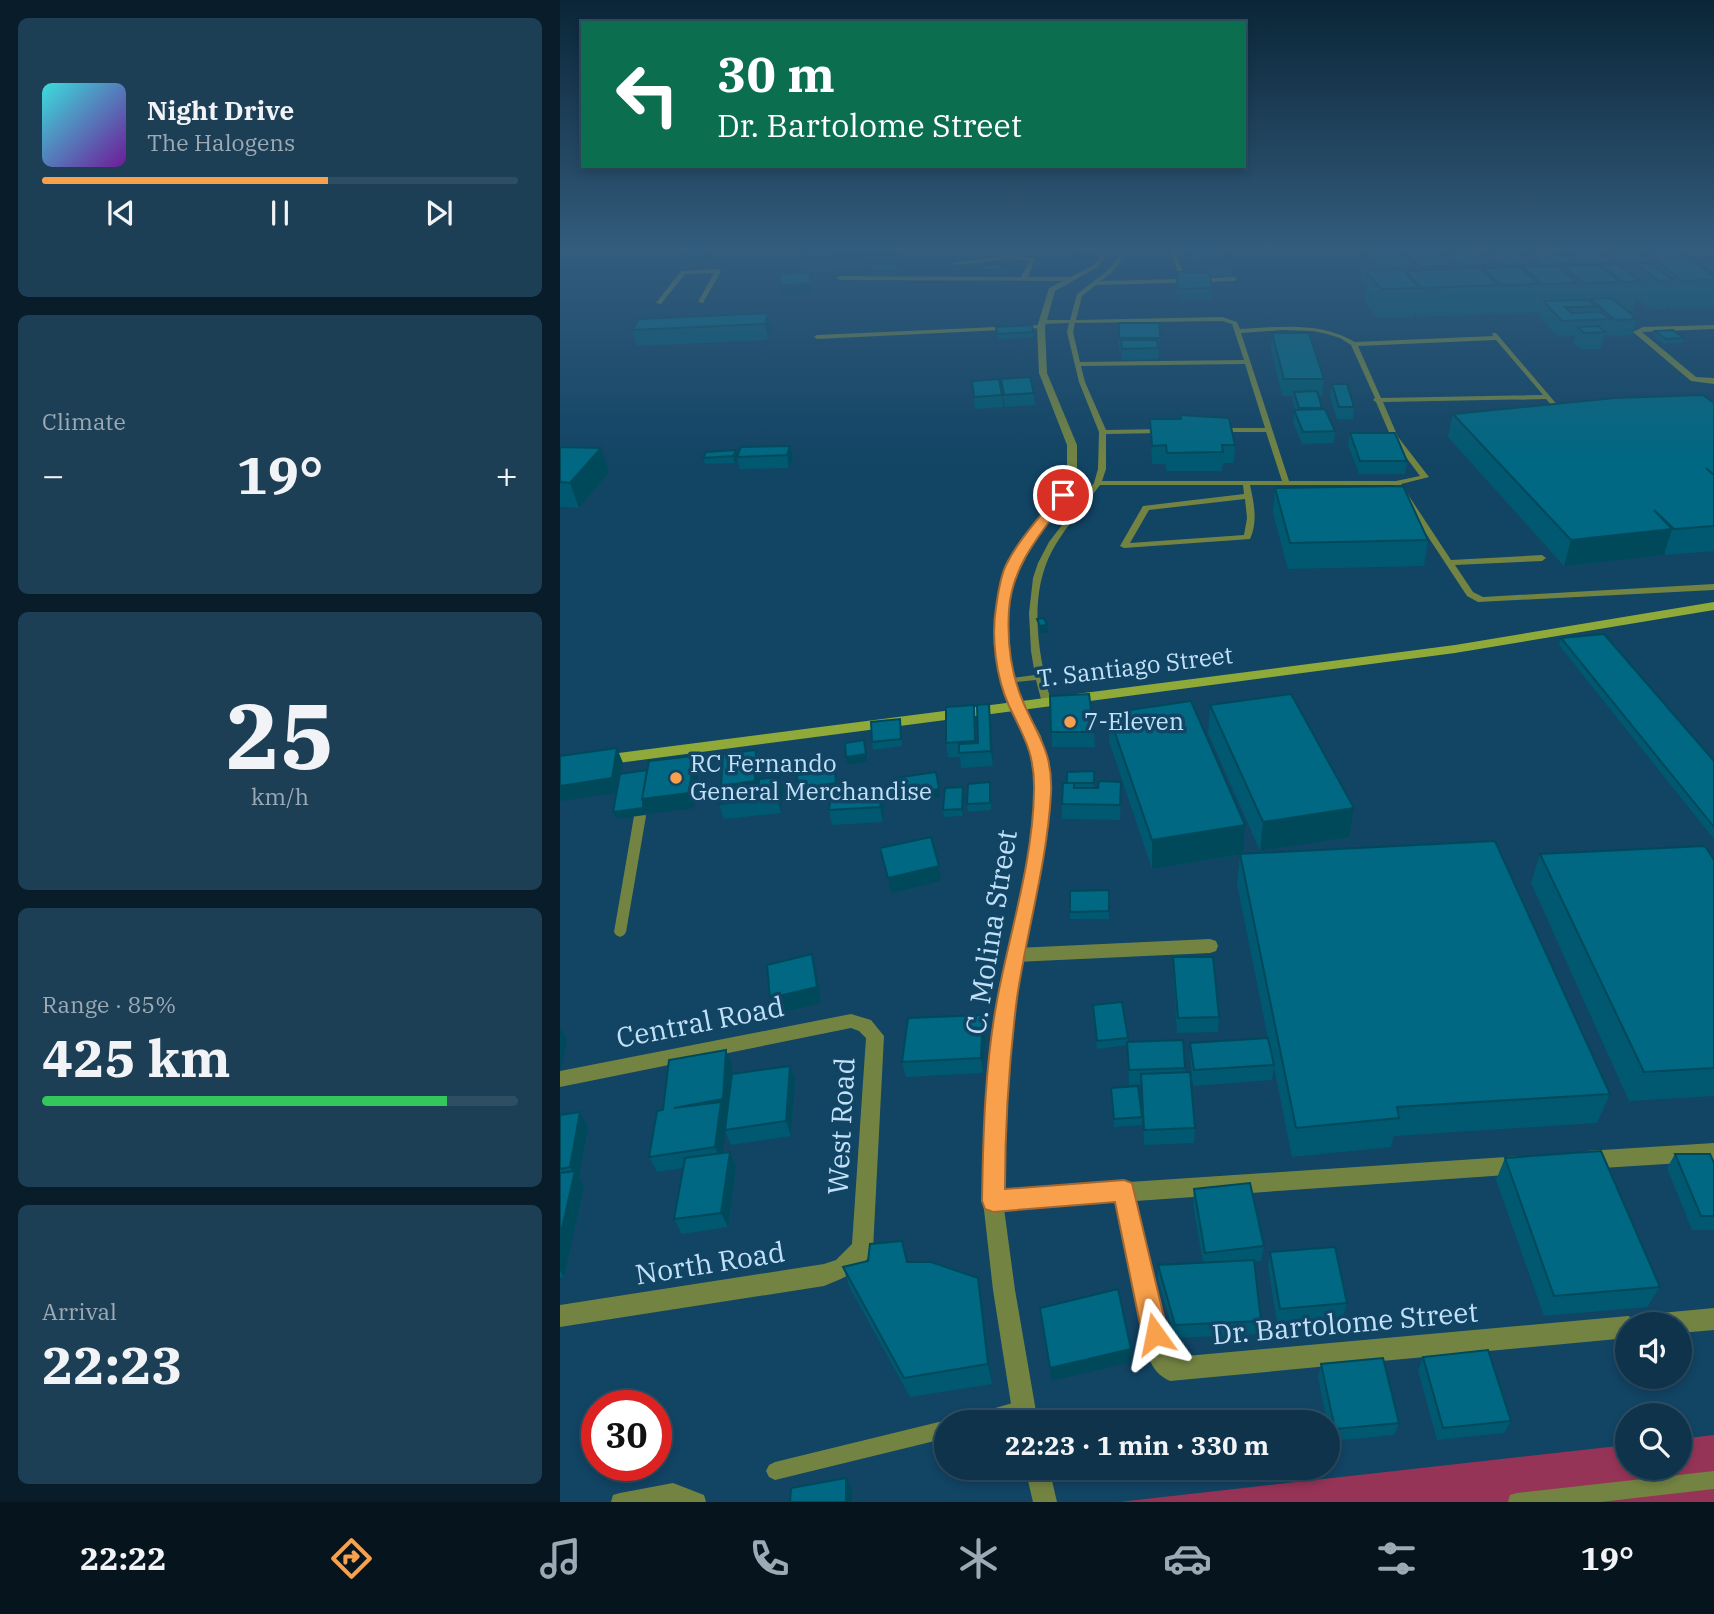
<!DOCTYPE html>
<meta charset="utf-8">
<style>
:root{--surface:#0e334b;--page:#1c3f55;--text:#f1f3f6;--muted:#9baab5;--line:#2e4e63;--accent:#f8a04b}
body{margin:0;font-family:"IBM Plex Serif",serif;background:var(--page);color:var(--text);height:100vh;display:flex;flex-direction:column;font-size:26px;white-space:nowrap}
*{box-sizing:border-box;margin:0}
p{font-size:23px;color:var(--muted)}
.icon{flex:none;width:38px;height:38px;fill:none;stroke:currentColor;stroke-width:2;stroke-linecap:round;stroke-linejoin:round}
.map{position:relative;flex:1;overflow:hidden}
.drawer{display:flex;flex-direction:column;gap:18px;padding:18px;background:#081c29;width:560px}
.drawer>*{flex:none}
.top-card{position:absolute;left:21px;top:21px;width:665px;height:147px;border-radius:0px;box-shadow:0 4px 10px #0003,0 0 0 2px var(--line);background:#0b6e4f;color:#fff;overflow:hidden}
.fabs{position:absolute;left:1055px;top:1312px;display:grid;gap:14px}
.fabs a{display:grid;place-items:center;width:77px;height:77px;border-radius:50%;background:var(--surface);box-shadow:0 4px 10px #0003,0 0 0 2px var(--line);font-size:35px}
.speed{position:absolute;left:21px;top:1390px;display:flex;gap:14px;font-size:35px;font-weight:700;text-align:center}
.speed>*{display:grid;place-content:center;width:91px;height:91px;border-radius:50%;background:var(--surface);box-shadow:0 4px 10px #0003,0 0 0 2px var(--line);line-height:1}
.speed .limit{border:10px solid #d22;background:#fff;color:#111}
.pin{position:absolute;display:grid;place-items:center;width:60px;height:60px;color:#fff;margin:-30px;border:4px solid #fff;border-radius:50%;box-shadow:0 2px 7px #0007}
.me{position:absolute;width:77px;margin:-38px;rotate:348deg;stroke-linejoin:round;filter:drop-shadow(0 0 5px #0008)}
.turn{display:flex;align-items:center;gap:24px;height:147px;padding:0 21px;font-size:32px}
.turn .icon{width:91px;height:91px;stroke-width:2.5}
.turn b{display:block;font-size:49px;line-height:60px}
.big{font-size:52px;font-weight:700;line-height:1.1}
.drawer .card{flex:1;display:flex;flex-direction:column;justify-content:center;gap:10px;min-width:0;padding:0 24px;border-radius:10px;background:var(--page)}
.drawer .dial{align-items:center;gap:0}
.dial b{font-size:91px;line-height:1}
.song{display:flex;align-items:center;gap:21px}
.cover{width:84px;height:84px;border-radius:10px;background:linear-gradient(135deg,hsl(180 70% 55%),hsl(280 70% 35%))}
.played{height:7px;border-radius:4px;background:linear-gradient(90deg,var(--accent) 60%,var(--line) 60%)}
.keys{display:flex;justify-content:space-around;direction:ltr}
.heat{display:flex;justify-content:space-between;align-items:center;font-size:38px;direction:ltr}
.charge{height:10px;border-radius:5px;background:linear-gradient(90deg,#34c759 85%,var(--line) 0)}
.trip{position:absolute;left:374px;top:1410px;width:406px;height:70px;border-radius:35px;background:var(--surface);box-shadow:0 4px 10px #0003,0 0 0 2px var(--line);font-weight:700;line-height:70px;text-align:center}
.tab-bar{display:flex;height:112px;justify-content:space-around;align-items:center;background:#06141e;color:var(--muted)}
.tab-bar .icon{width:49px;height:49px}
.tab-bar .active{color:var(--accent)}
.tab-bar b{font-size:32px;color:var(--text)}
main{display:flex;flex:1;min-height:0}
.map>svg:first-child{display:block}
.green{fill:#963457}
.lines{fill:none;stroke-linecap:round;stroke-linejoin:round}
.service{fill:#738442;fill-rule:evenodd}
.minor{fill:#738442;fill-rule:evenodd}
.tertiary{fill:#738442;fill-rule:evenodd}
.secondary{fill:#8faa38;fill-rule:evenodd}
.wall{fill:#005970}
.shaded-wall{fill:#00495b}
.building{fill:#006882;stroke:#00495b;stroke-width:2}
.route{fill:#f8a04b;stroke:#a16831;stroke-width:2}
.poi-dot{fill:#f8a04b;stroke:#124464;stroke-width:2.5}
.labels{text-anchor:middle;stroke-width:7;stroke-linejoin:round;paint-order:stroke}
.street-label{font-size:24px;fill:#c1e1f9;stroke:#124464}
.poi-label{font-size:24px;fill:#c1e1f9;stroke:#124464;text-anchor:start}
.near-street-label{font-size:28px;fill:#c1e1f9;stroke:#124464}
</style>
<main>
<section class="drawer">
<div class="card">
<div class="song"><i class="cover"></i><div><b>Night Drive</b><p>The Halogens</p></div></div>
<div class="played"></div>
<div class="keys"><svg class="icon" aria-label="previous" viewBox="0 0 24 24"><path d="M18 5L8 12l10 7zM5 5v14"/></svg><svg class="icon" aria-label="pause" viewBox="0 0 24 24"><path d="M8 5v14M16 5v14"/></svg><svg class="icon" aria-label="next" viewBox="0 0 24 24"><path d="M6 5l10 7-10 7zM19 5v14"/></svg></div>
</div>
<div class="card"><p>Climate</p>
<div class="heat"><a>−</a><b class="big">19°</b><a>+</a></div>
</div>
<div class="card dial"><b>25</b><p>km/h</p></div>
<div class="card"><p>Range · 85%</p><b class="big">425 km</b><div class="charge"></div></div>
<div class="card"><p>Arrival</p><b class="big">22:23</b></div>
</section>
<div class="map">
<svg width="1154" height="1502" viewBox="0 0 1154 1502">
<rect width="100%" height="100%" fill="#124464"/>
<path class="green" d="M1154,1435V1502H559L1067,1445L1068,1468H1120V1439Z"/>
<g class="lines">
<path class="service" d="M564,251H570L550,274L541,281L620,279L611,251H616L625,279L674,277L677,279L674,281L536,285L522,296L516,320L662,317L677,322L680,329C719,327 760,321 795,342L933,336L932,333H936L1005,414V416H1001L986,399L823,402L838,437L869,477L841,484L891,560L982,555L986,558L982,561L895,565L913,592L923,597L1154,584V590L918,602L907,596L834,485H690C694,503 698,522 690,539L564,548L560,546L583,506L684,494L683,485H540C524,507 505,527 492,551C468,596 478,655 491,701L486,704L482,703L476,680L445,683L443,681L445,679L475,675L471,651L469,613L473,578L478,563L489,542L534,483L538,469L539,432L519,382L507,332L509,323L482,324L479,322L482,320H510L517,294L546,272ZM662,321L672,324L684,360L520,362L513,332L515,323ZM722,330L753,331L767,334L780,338L791,345L815,398L813,400L816,402L831,437L860,476L836,481H729L681,333ZM936,340L983,395L821,398L798,346ZM685,364L705,428H657L654,430L657,432H706L722,481H542L546,469V434L603,433L607,431L603,429L546,430L525,382L521,366ZM685,499L687,518L684,535L570,543L589,510Z
M158,269L161,271L143,303L138,302L154,273L125,274L101,304L96,303L121,271Z
M481,325L484,327L483,328L257,339L254,337L257,335Z
M80,812L84,813L86,816L66,932L64,935L60,937L56,935L54,932L74,816L76,813Z
M463,1400L469,1403L472,1409L469,1415C448,1424 428,1423 405,1423L408,1417L414,1414Z
M387,1420L393,1423H387V1438L215,1480L209,1477L206,1471L209,1465L215,1462Z
M1154,1471V1489L1040,1502H948L950,1495L957,1493Z
M113,1483L144,1495L146,1502H51L53,1495L60,1493Z"/>
<path class="minor" d="M450,255L475,258L468,277H511L515,279L511,281L280,280L276,278L280,276L461,277L469,261L450,259L395,265L392,263Z
M1154,325V329L1082,332L1136,377L1154,378V384L1131,381L1073,332L1083,327Z
M650,939L656,941L658,946L656,951L650,953L454,962L448,960L446,955L448,950L454,948Z
M291,1014L311,1020L324,1036L313,1249C304,1270 284,1278 264,1286L0,1327V1305L264,1264L276,1260L292,1244L306,1038L299,1031L291,1028L0,1087V1071Z
M1154,1143V1161L1026,1169L1019,1166L1016,1160L1019,1154L1026,1151Z
M961,1156L968,1158L971,1165L968,1172L961,1174L576,1201L610,1352L615,1357L1068,1316L1076,1319L1078,1325H1068V1338L610,1381C599,1376 593,1369 589,1358L556,1202L433,1211L426,1208L423,1201L426,1194L433,1191Z
M1154,1308V1330L1120,1333V1325H1079L1082,1317L1090,1314Z"/>
<path class="tertiary" d="M544,251H550L538,267L495,291L485,327L487,373L517,445V479L457,566L448,609L449,654L454,681L464,705L481,736L489,767L490,793L482,867L456,998L444,1129L443,1201L455,1290L478,1423H454L433,1290L423,1201L424,1129L438,998L466,867L476,793L475,767L467,736L450,705L442,681L437,654L436,609L445,566L507,479V445L479,373L477,327L489,288L534,265Z
M465,1468H489L497,1502H473Z"/>
<path class="secondary" d="M1154,602V610L895,653L43,765L36,760L43,755L895,645Z"/>
</g>
<path class="wall" d="M241,251H339L337,275L311,276L310,269L250,272L253,294L222,296L220,286L244,272Z
M616,251H662L672,261V276H650L652,288V299H618L616,282V272H627L623,259Z
M803,251H839L843,255L844,251L1000,254L1001,251H1039L1044,254V252L1080,253L1081,251H1118L1137,265L1138,262H1154V308L1150,305L1149,308L1113,309L1107,305L1106,309H1090L1076,298L1073,310H1066L1077,319L1072,335L1050,336L1047,333L1046,335H1044L1041,349H1020L1013,343L1015,336L998,337L979,317L980,313H975L973,311V313L936,314L933,311L932,314L857,317L854,313V317L817,318L804,300L806,284L800,277Z
M530,253V262H514V254Z
M443,264V269L441,275H423V270Z
M208,313L212,329L208,340L77,346L72,330Z
M559,323L600,338L598,359L562,360L561,349H559Z
M436,327L473,332L474,337L438,339Z
M1095,331L1124,338L1122,343L1104,344L1094,337Z
M712,333L764,379L762,396H759L762,409L775,431L774,443L742,444L733,422L735,410L733,403V396H722L711,349Z
M441,379L474,393L475,405L445,407L442,391Z
M412,381L442,395L443,407L415,409Z
M772,384L794,407L793,419H777L770,396Z
M1154,403V551L1106,555L1104,553V555L1004,566L888,437L893,414Z
M590,419L675,445L674,463H663L662,471H606V464H592Z
M790,433L847,461L845,474H799L788,445Z
M230,446L233,458L229,468L180,469L177,457L175,463L145,464L143,458L177,456Z
M0,447L49,472L19,508L0,507Z
M715,488L868,540L864,566L728,569L713,513Z
M1001,638L1154,761V839L999,645Z
M490,696L534,732L535,747H492Z
M429,704L433,766L401,768L400,757H388L386,743L415,719L416,743H418Z
M650,705L789,837L700,851L648,733Z
M548,713L683,854L1050,1094L1037,1123L834,1136L831,1147L732,1157L714,1067L712,1080L633,1086L630,1058V1043L708,1038L677,884L680,855L592,869L549,741Z
M341,726L342,746L313,750L312,742Z
M196,750L198,757L197,786L223,792L221,813L164,819L159,804L162,790Z
M534,771V788L561,796L560,820L502,819V804L507,783Z
M277,777V790L323,787L325,802L323,822L272,825L269,810L271,792L239,797L238,789Z
M431,790V810L408,812L407,804Z
M404,795L403,816L384,817L383,810Z
M980,854L1154,860V1096L1069,1101L971,883Z
M549,890V919H510V912Z
M613,957L659,1017L658,1032L617,1033L613,972Z
M533,1005L568,1038V1042L625,1068V1072L635,1128L634,1143L584,1145L581,1084L569,1085L567,1045L537,1049Z
M423,1015L426,1030L423,1073L346,1077L342,1062Z
M172,1065L171,1085L230,1066L235,1081L231,1136L171,1145L165,1131L163,1153L176,1166L168,1227L122,1234L114,1219L123,1168L97,1172L89,1157L103,1110Z
M552,1096L582,1117V1125L554,1127Z
M20,1112L28,1127L19,1178L24,1186L4,1277H0V1115Z
M1115,1154L1154,1161V1230H1132L1107,1168Z
M945,1158L1100,1287L1087,1307L984,1316L936,1180Z
M634,1189L704,1246L701,1261L694,1262L701,1321L699,1334L615,1338L598,1279V1265L643,1263L633,1204Z
M710,1252L787,1303L783,1317L717,1322L708,1266Z
M347,1262L422,1299L432,1384L350,1397L290,1288L283,1267Z
M863,1357L951,1421L944,1433L877,1440L858,1370Z
M761,1364L839,1423L834,1435L771,1441L758,1377Z"/>
<path class="shaded-wall" d="M148,251H149L151,258L149,266L127,268L125,258Z
M336,251H339L338,268L336,253Z
M249,272L253,294L222,296L220,286Z
M208,313L212,329L208,340L205,324Z
M230,446L233,458L229,468L227,455Z
M41,448L49,472L19,508L10,483Z
M176,450L177,457L175,463L173,456Z
M1112,529L1104,555L1004,566L1011,540Z
M487,625L488,632L480,633V626Z
M429,704L431,719L433,766L431,751Z
M304,740L307,762L287,765L286,757Z
M57,748L63,763L57,793L0,801V786Z
M196,750L198,757L197,789L163,794L161,786Z
M134,756L139,770L134,808L88,814L86,810L85,815L56,819L53,812L82,799Z
M275,769L277,791L239,797L238,789Z
M219,777L223,792L221,813L217,798Z
M323,787L325,802L323,822L320,807Z
M403,787L404,795L403,816L402,809Z
M379,789L380,797L339,803L337,795Z
M794,808L789,837L700,851L703,822Z
M685,825L683,854L592,869V840Z
M379,866L381,881L331,893L328,878Z
M252,954L256,969L261,1003L215,1014L210,998Z
M423,1015L426,1030L423,1073L421,1058Z
M0,1027L7,1040L0,1072Z
M166,1050L172,1065L169,1114L166,1115L167,1117L162,1162L155,1147L121,1123Z
M230,1066L235,1081L231,1136L226,1121Z
M20,1112L28,1127L19,1178L24,1186L4,1277L0,1271V1237L14,1175L10,1167Z
M170,1152L176,1166L168,1227L161,1213Z
M418,1278L422,1299L432,1384L428,1364Z
M571,1349V1362L491,1381L490,1368Z
M286,1478L292,1490V1502H286Z"/>
<path class="building" d="M126,251H148L147,256L125,258Z
M241,251H336V253L242,258Z
M625,251H662L672,261L629,262Z
M804,251H839L855,266L820,268Z
M844,251H880L895,266L860,267Z
M884,251L920,252L935,264L900,266Z
M910,251H980L982,253H967L966,255H964L961,253L944,251L925,252V255L920,252Z
M944,251L961,253L975,264L940,265L925,252Z
M1003,251H1039L1055,263L1020,264Z
M1078,251L1092,262L1058,263L1044,252Z
M1083,251H1118L1154,277V280L1122,281Z
M530,253V257H514V254Z
M967,253H986L1003,254L1015,263L981,265Z
M1138,262H1154V273Z
M337,263L336,270L310,271L311,264Z
M425,264H443L441,270H423Z
M1058,264L1081,281L1063,282L1041,265Z
M1076,264H1091L1114,280L1098,281Z
M1038,265L1060,282L1024,283L1003,266Z
M998,266L1018,283L982,284L963,267Z
M960,267L979,284L941,285L924,268Z
M921,268L938,285L861,288L846,271Z
M843,270L858,288L821,289L807,272Z
M249,272L251,283L220,286V274Z
M616,272H649L652,288L619,289Z
M1052,298L1077,319L1055,320L1031,299Z
M1028,300L1036,307H1005L1011,313L1041,312L1050,319L1002,321L983,301Z
M208,313L205,324L72,330L79,319Z
M559,323H599L600,338H559Z
M472,325L473,332L437,334L436,327Z
M1038,326L1045,332L1024,333L1017,327Z
M1113,330L1124,338L1106,339L1095,331Z
M712,333H749L764,379H724Z
M561,340H597L598,348L562,349Z
M470,377L474,393L444,395L441,379Z
M439,379L442,395L414,397L412,381Z
M772,384H787L794,407H779Z
M757,391L762,408H739L734,392Z
M1143,395L1154,403V475L1146,468L1154,475V526L1114,529L1094,510L1112,529L1011,540L893,414L1055,398Z
M765,409L775,431L743,432L734,410Z
M620,415L669,418L675,445H662L663,452L607,453L606,445L592,446L590,419H621Z
M790,433H835L847,461H800Z
M230,446L227,455L177,457L181,447Z
M0,447L41,448L10,483L0,482Z
M176,450L173,456L143,458L146,452Z
M843,486L868,540L730,543L715,488Z
M484,618L487,625L480,626L477,619Z
M1044,634L1154,761V827L1001,638Z
M529,694L534,732H491L490,696Z
M731,694L794,808L703,822L650,705Z
M631,701L685,825L592,840L548,713Z
M429,704L431,751L399,753V744L418,743L417,705Z
M414,705L415,741L386,743V707Z
M340,719L341,739L312,742L311,722Z
M304,740L306,754L286,757L285,743Z
M57,748L52,778L0,786V756Z
M196,750L195,781L161,786L163,754Z
M134,756L129,793L82,799L89,761Z
M275,769L276,783L238,789L237,775Z
M87,770L82,799L83,802V808L53,812L60,774Z
M534,771V783H507V772Z
M376,772L379,789L337,795L335,778Z
M219,777L217,798L159,804L161,790L199,786V779Z
M539,781L561,782L560,805L502,804L503,783H514V788H538Z
M430,782V803L407,804L408,784Z
M323,787L320,807L269,810L272,790Z
M403,787L402,809L383,810L385,788Z
M371,837L379,866L328,878L320,848Z
M935,841L1050,1094L837,1107L839,1118L736,1128L680,854Z
M1145,846L1154,860V1068L1084,1072L980,854Z
M549,890V911L510,912V891Z
M252,954L257,987L210,998L207,965Z
M613,957H653L659,1017L618,1018Z
M562,1002L568,1038L537,1041L533,1005Z
M423,1015L421,1058L342,1062L348,1018Z
M708,1038L714,1065L634,1070L630,1043Z
M623,1040L625,1068L569,1070L567,1042Z
M166,1050L163,1099L114,1108L161,1102L155,1147L89,1157L97,1111L103,1110L109,1060Z
M230,1066L226,1121L165,1130L172,1074Z
M630,1072L635,1128L584,1130L581,1074Z
M578,1086L582,1117L554,1119L551,1088Z
M20,1112L10,1167L0,1169V1115Z
M1041,1151L1100,1287L994,1296L945,1158Z
M170,1152L161,1213L114,1219L125,1158Z
M1115,1154H1150L1154,1163V1216H1141Z
M15,1171L0,1237V1173Z
M690,1183L704,1246L645,1253L634,1189Z
M342,1241L347,1262H371L418,1278L428,1364L344,1378L283,1267L308,1261L310,1244Z
M775,1247L787,1303L720,1309L710,1252Z
M694,1260L701,1321L615,1325L598,1265Z
M558,1289L571,1349L490,1368L480,1308Z
M928,1350L951,1421L883,1428L863,1357Z
M823,1358L839,1423L775,1429L761,1364Z
M286,1478V1502H230L231,1488Z"/>
<linearGradient id="sky" x2="0" y2="1"><stop stop-color="#0a2537"/><stop offset="0.54" stop-color="#335c7d"/><stop offset="1" stop-color="#335c7d" stop-opacity="0"/></linearGradient>
<rect width="1154" height="461" fill="url(#sky)"/>
<path class="route" d="M499,492L509,495C483,531 452,564 449,610C447,642 451,675 464,704C479,738 493,753 491,794C487,863 467,930 457,998C449,1062 445,1126 445,1189L564,1180L572,1183L608,1334L604,1343L595,1347L586,1343L582,1334L555,1202L433,1212L425,1209L422,1201C423,1133 425,1062 438,995C451,928 473,859 474,791C475,754 464,737 449,706C436,677 431,638 436,607C438,594 440,577 446,565C458,540 482,515 499,492Z"/>
<g class="poi-dot">
<circle cx="510" cy="722" r="7"/>
<circle cx="116" cy="778" r="7"/>
</g>
<g class="labels">
<g class="street-label">
<text transform="translate(575 667) rotate(-7)" y="8">T. Santiago Street</text>
</g>
<g class="poi-label">
<text x="524" y="730">7-Eleven</text>
<text x="130" y="772">RC Fernando<tspan x="130" dy="28">General Merchandise</tspan></text>
</g>
<g class="near-street-label">
<text transform="translate(431 932) rotate(-81)" y="10">C. Molina Street</text>
<text transform="translate(140 1022) rotate(-11)" y="10">Central Road</text>
<text transform="translate(281 1126) rotate(-87)" y="10">West Road</text>
<text transform="translate(150 1263) rotate(-9)" y="10">North Road</text>
<text transform="translate(785 1323) rotate(-5)" y="10">Dr. Bartolome Street</text>
</g>
</g>
</svg>
<div class="fabs">
<a><svg class="icon" aria-label="sound" viewBox="0 0 24 24"><path d="M4 9h4l5-4v14l-5-4H4zM17 9q2 3 0 6"/></svg></a>
<a><svg class="icon" aria-label="search" viewBox="0 0 24 24"><circle cx="10" cy="10" r="6"/><path d="M15 15l6 6"/></svg></a>
</div>
<div class="speed"><div class="limit">30</div></div>
<div class="pin" style="left:503px;top:495px;background:#d93025"><svg class="icon" aria-label="arrive" viewBox="0 0 24 24"><path d="M6 21V4h12l-3 4 3 4H6"/></svg></div>
<svg class="me" style="left:595px;top:1334px" viewBox="-20 -20 40 40"><path d="M0-17L14 15 0 8-14 15z" fill="#f8a04b" stroke="#fff" stroke-width="4"/></svg>
<div class="trip">22:23 · 1 min · 330 m</div>
<div class="top-card">
<div class="turn"><svg class="icon" aria-label="left" viewBox="0 0 24 24"><path d="M17 20v-9H6M10 6l-5 5 5 5"/></svg><div><b>30 m</b>Dr. Bartolome Street</div></div>
</div>
</div>
</main>
<nav class="tab-bar">
<b>22:22</b>
<svg class="icon active" aria-label="directions" viewBox="0 0 24 24"><path d="M12 3l9 9-9 9-9-9zM9 14v-3h6M13 9l2 2-2 2"/></svg>
<svg class="icon" aria-label="music" viewBox="0 0 24 24"><path d="M9 18V5l10-2v13"/><circle cx="6" cy="18" r="3"/><circle cx="16" cy="16" r="3"/></svg>
<svg class="icon" aria-label="phone" viewBox="0 0 24 24"><path d="M5 4h4l2 5-3 2q2 4 5 5l2-3 5 2v4C11 20 4 13 5 4z"/></svg>
<svg class="icon" aria-label="climate" viewBox="0 0 24 24"><path d="M12 3v18M4 7l16 10M4 17L20 7"/></svg>
<svg class="icon" aria-label="car" viewBox="0 0 24 24"><path d="M5 17H2v-5l4-1 3-4h7l3 4 3 1v5h-3M9 17h6M6 11h13"/><circle cx="7" cy="17" r="2"/><circle cx="17" cy="17" r="2"/></svg>
<svg class="icon" aria-label="filters" viewBox="0 0 24 24"><path d="M4 7h16M4 17h16"/><circle cx="9" cy="7" r="2"/><circle cx="15" cy="17" r="2"/></svg>
<b>19°</b>
</nav>
